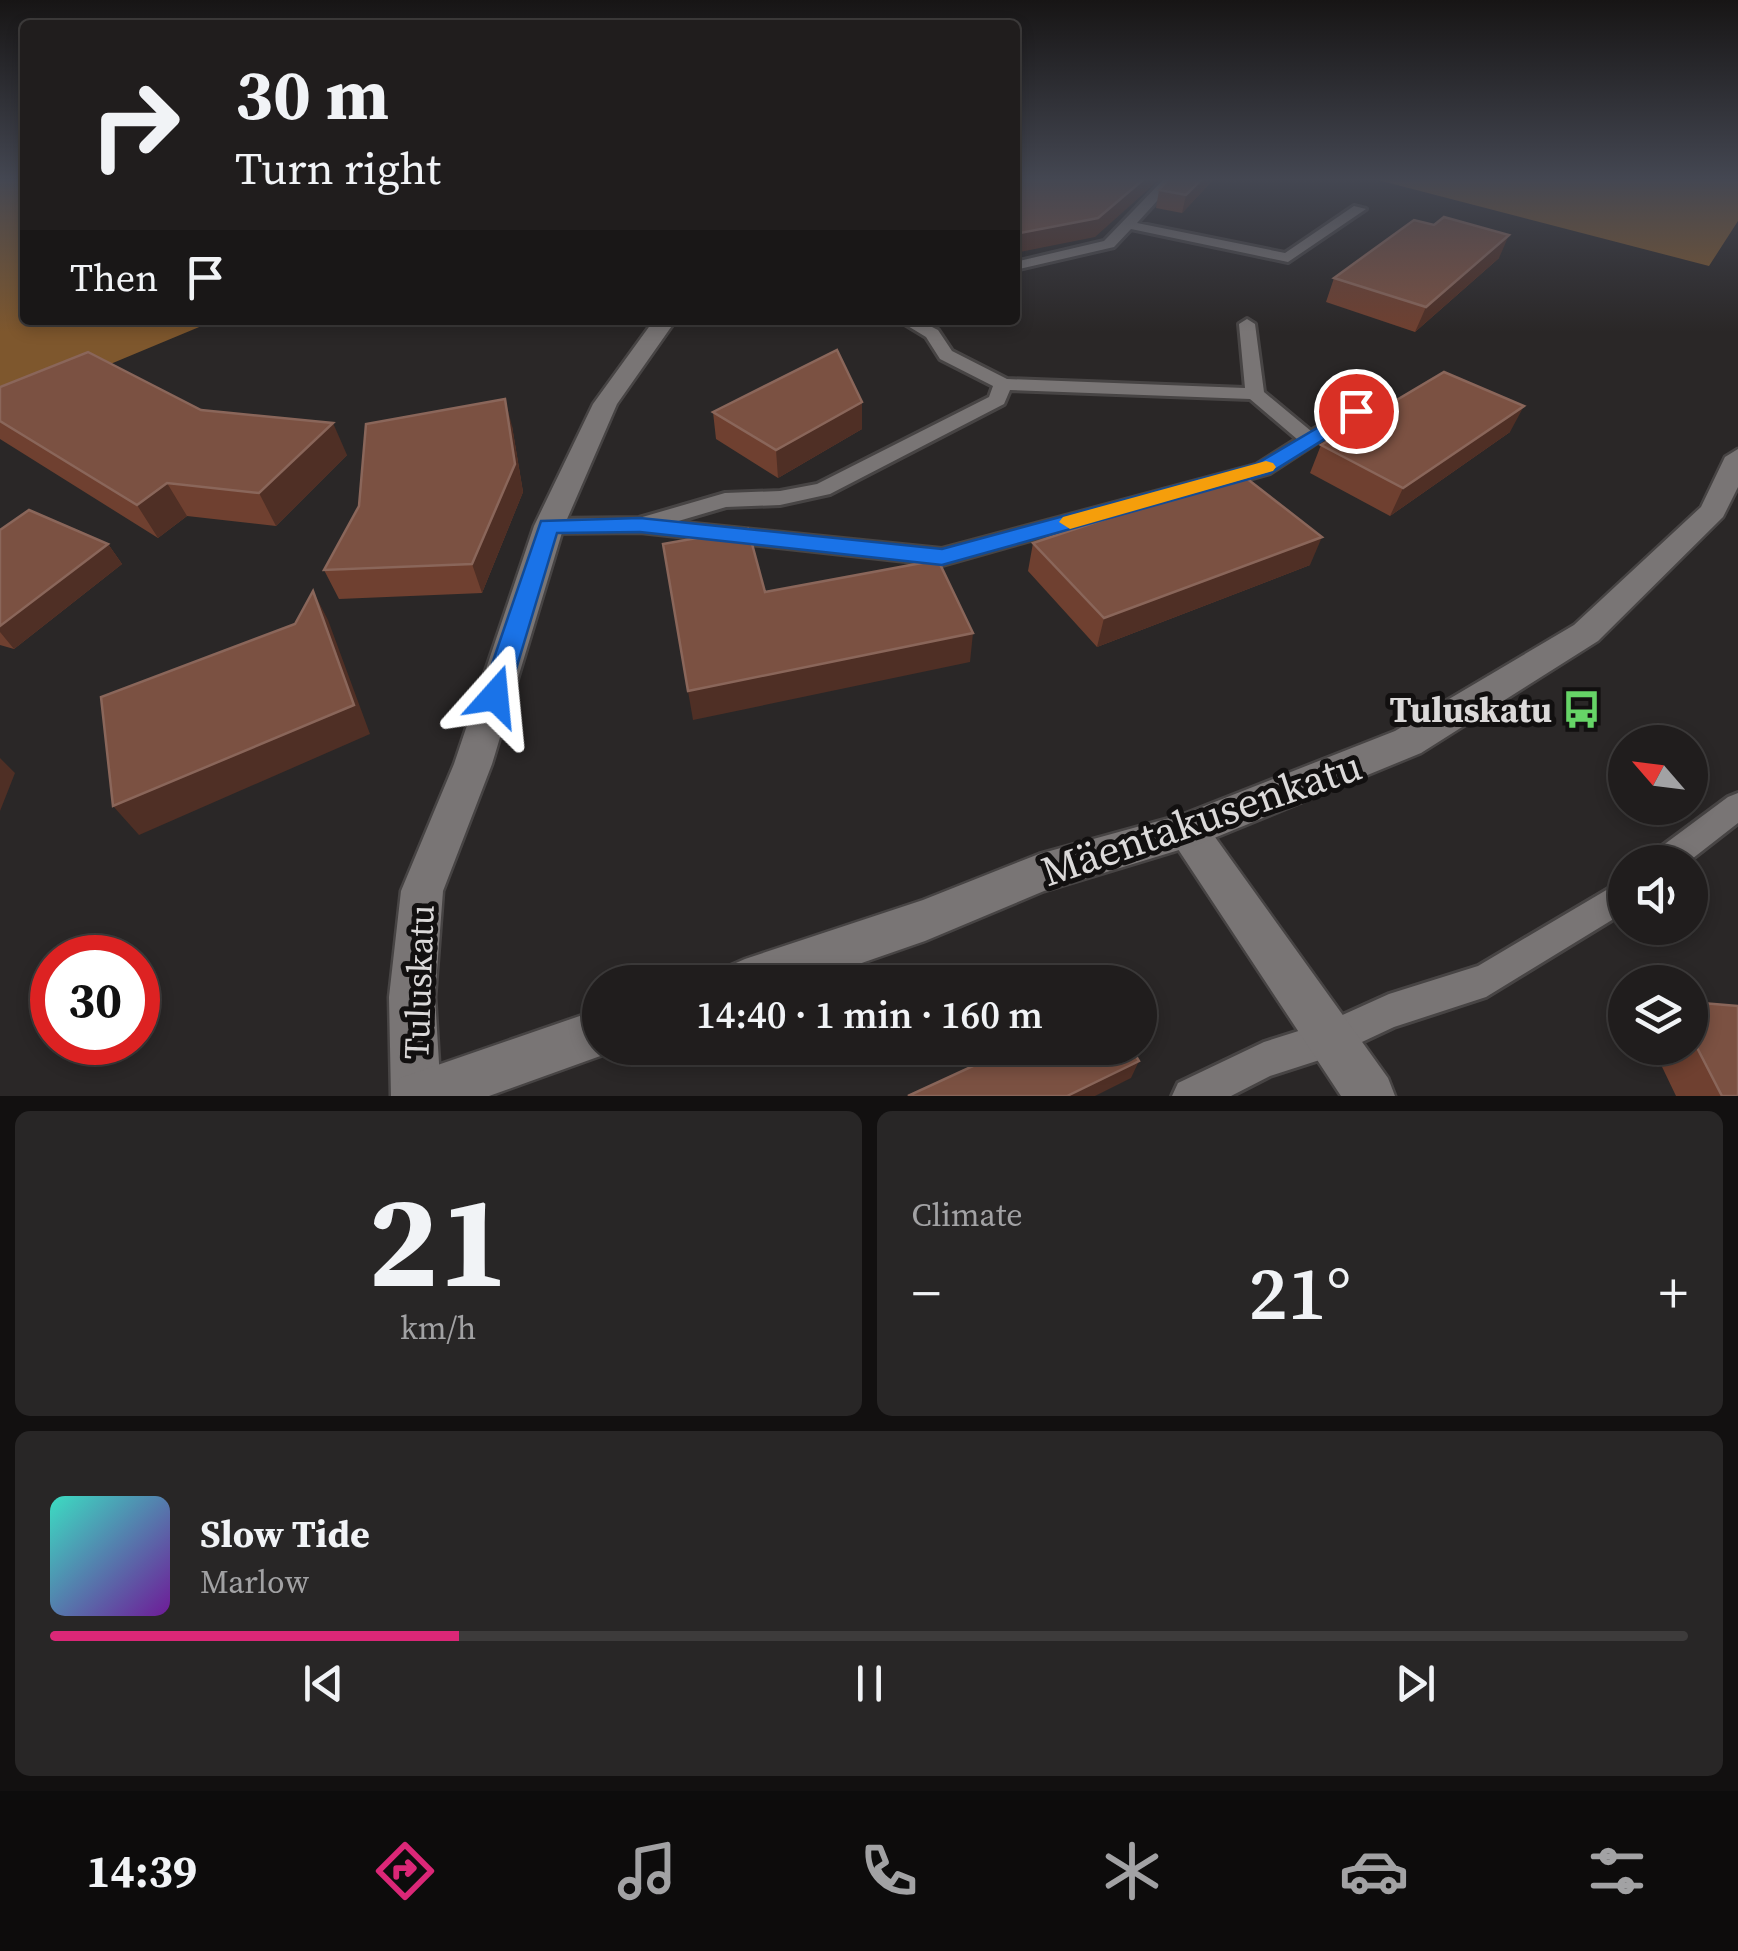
<!DOCTYPE html>
<meta charset="utf-8">
<style>
:root{--surface:#201d1d;--page:#282626;--text:#f1f3f6;--muted:#a2a2a4;--line:#3d3b3b;--accent:#db2777}
body{margin:0;font-family:"Source Serif 4",serif;background:var(--page);color:var(--text);height:100vh;display:flex;flex-direction:column;font-size:38px;white-space:nowrap}
*{box-sizing:border-box;margin:0}
p{font-size:32px;color:var(--muted)}
.icon{flex:none;width:55px;height:55px;fill:none;stroke:currentColor;stroke-width:2;stroke-linecap:round;stroke-linejoin:round}
.map{position:relative;height:1096px;overflow:hidden}
.side{display:flex;flex-direction:column;gap:15px;padding:15px;background:#121010;flex:1}
.side>*{flex:none}
.banner{position:absolute;left:20px;top:20px;width:1000px;height:305px;border-radius:10px;box-shadow:0 5px 15px #0003,0 0 0 2px var(--line);background:#201d1d;color:var(--text);overflow:hidden}
.needle{width:65px;rotate:298deg}
.buttons{position:absolute;left:1608px;top:725px;display:grid;gap:20px}
.buttons a{display:grid;place-items:center;width:100px;height:100px;border-radius:50%;background:var(--surface);box-shadow:0 5px 15px #0003,0 0 0 2px var(--line);font-size:50px}
.speed{position:absolute;left:30px;top:935px;display:flex;gap:20px;font-size:50px;font-weight:700;text-align:center}
.speed>*{display:grid;place-content:center;width:130px;height:130px;border-radius:50%;background:var(--surface);box-shadow:0 5px 15px #0003,0 0 0 2px var(--line);line-height:1}
.speed .limit{border:15px solid #d22;background:#fff;color:#111}
.pin{position:absolute;display:grid;place-items:center;width:85px;height:85px;color:#fff;margin:-42px;border:5px solid #fff;border-radius:50%;box-shadow:0 2px 10px #0007}
.me{position:absolute;width:110px;margin:-55px;rotate:18deg;stroke-linejoin:round;filter:drop-shadow(0 0 8px #0008)}
.turn{display:flex;align-items:center;gap:35px;height:210px;padding:0 50px;font-size:45px}
.turn .icon{width:130px;height:130px;stroke-width:2.5}
.turn b{display:block;font-size:70px;line-height:85px}
.then{display:flex;align-items:center;height:95px;padding:0 50px;background:#0003;gap:20px;font-size:38px}
.big{font-size:75px;font-weight:600;line-height:1.1}
.side .tile{flex:1;display:flex;flex-direction:column;justify-content:center;gap:15px;min-width:0;padding:0 35px;border-radius:15px;background:var(--page)}
.side .dial{align-items:center;gap:0}
.dial b{font-size:130px;line-height:1}
.song{display:flex;align-items:center;gap:30px}
.cover{width:120px;height:120px;border-radius:15px;background:linear-gradient(135deg,hsl(170 70% 55%),hsl(280 70% 35%))}
.played{height:10px;border-radius:5px;background:linear-gradient(90deg,var(--accent) 25%,var(--line) 25%)}
.keys{display:flex;justify-content:space-around;direction:ltr}
.heat{display:flex;justify-content:space-between;align-items:center;font-size:55px;direction:ltr}
.side .tiles{flex:1;display:grid;gap:15px;grid-template-columns:1fr 1fr}
.tile:last-child{grid-column:span 2}
.trip{position:absolute;left:582px;top:965px;width:575px;height:100px;border-radius:50px;background:var(--surface);box-shadow:0 5px 15px #0003,0 0 0 2px var(--line);font-weight:600;line-height:100px;text-align:center}
.tab-bar{display:flex;height:160px;justify-content:space-around;align-items:center;background:#0d0c0c;color:var(--muted)}
.tab-bar .icon{width:70px;height:70px}
.tab-bar .current{color:var(--accent)}
.tab-bar b{font-size:45px;color:var(--text)}
.map>svg:first-child{display:block}
.forest{fill:#7e572d}
.lines{fill:none;stroke-linecap:round;stroke-linejoin:round}
.lane-casing{stroke:#474444;stroke-width:6}
.street-casing{stroke:#474444;stroke-width:5}
.secondary-casing{stroke:#474444;stroke-width:5}
.lane{fill:#797575;fill-rule:evenodd}
.street{fill:#797575;fill-rule:evenodd}
.secondary{fill:#797575;fill-rule:evenodd}
.wall{fill:#6f4030}
.shaded-wall{fill:#4f2f25}
.building{fill:#7b5142;stroke:#8a665a;stroke-width:2.5}
.route{fill:#1a73e8;stroke:#114b97;stroke-width:2.5}
.slow{fill:#f59e0b}
.labels{text-anchor:middle;stroke-width:10;stroke-linejoin:round;paint-order:stroke}
.poi-label{font-size:35px;font-weight:bold;fill:#dbd9d9;stroke:#121010;text-anchor:end}
.street-label{font-size:35px;fill:#dbd9d9;stroke:#121010}
.near-street-label{font-size:42px;fill:#dbd9d9;stroke:#121010}
</style>
<div class="map">
<svg width="1738" height="1096" viewBox="0 0 1738 1096">
<rect width="100%" height="100%" fill="#2a2727"/>
<path class="forest" d="M0,179H25V320H216L0,410Z
M1374,179H1730L1738,181V221L1709,266Z"/>
<g class="lines">
<defs>
<path id="lane" d="M1164,179H1177L1137,223L1285,253L1354,206L1366,209L1288,262L1131,229L1114,247L1015,270V262L1104,241Z
M1247,319L1255,324L1264,392L1311,431L1349,407H1363L1365,411L1270,473L942,565L640,532L549,533L538,526L549,519L639,518L725,493L780,491L817,484L989,397L993,386L940,359L926,337L898,320H918L938,330L952,351L1007,379L1245,388L1239,324ZM1010,390L1250,399L1297,439L1256,465L942,549L675,522L726,507L780,505L830,494L1004,404Z
M1738,793V823L1688,862H1650L1654,852L1728,797Z
M1625,879V912L1486,997L1394,1027L1332,1056L1270,1076L1231,1096H1172L1178,1083L1264,1042L1327,1022L1389,994L1478,966Z"/>
<path id="street" d="M654,320H676L617,404L564,526L492,764L443,891L435,997L441,1096H391L389,997L401,891L454,764L534,526L593,404Z
M1188,813L1202,819L1388,1078L1395,1096H1341L1174,843L1168,831L1174,819Z"/>
<path id="secondary" d="M1738,449V487L1723,517L1598,641L1421,753L1202,843L1044,891L925,941L807,982H722L729,966L745,959L923,900L1039,854L1184,814L1395,731L1574,625L1701,507L1725,457Z
M600,1009V1048L617,1050L489,1096H393L400,1078Z"/>
</defs>
<use href="#lane" class="lane-casing"/>
<use href="#street" class="street-casing"/>
<use href="#secondary" class="secondary-casing"/>
<use href="#lane" class="lane"/>
<use href="#street" class="street"/>
<use href="#secondary" class="secondary"/>
</g>
<path class="wall" d="M1169,179H1214L1182,213L1156,208L1159,190Z
M1499,258L1415,332L1326,302L1334,278Z
M0,387L201,410L347,455L276,526L187,516L158,538L0,439Z
M862,402V429L778,478L716,439L713,412Z
M512,426L523,492L482,593L339,599L324,570L359,506Z
M1510,432L1390,516L1310,473L1321,445Z
M0,530L108,544L122,564L14,649L0,645Z
M1033,543L1310,565L1097,647L1028,571Z
M1690,1002L1738,1096H1676L1653,1048H1690Z"/>
<path class="shaded-wall" d="M1144,179H1160L1095,237L1015,253V234Z
M1202,179H1214L1182,213L1186,195Z
M1509,235L1499,258L1415,332L1426,307Z
M505,399L512,426L523,492L482,593L472,564Z
M862,402V429L778,478L776,450Z
M1524,406L1510,432L1390,516L1403,488Z
M333,423L347,455L276,526L259,493Z
M167,483L187,516L158,538L137,505Z
M1322,537L1310,565L1097,647L1104,618Z
M108,544L122,564L14,649L0,632V626Z
M313,591L328,620L370,734L139,835L113,806L354,705Z
M973,633L970,662L693,720L688,691Z
M0,758L15,773L0,811Z
M1139,1061L1131,1078L1095,1096H1067Z"/>
<path class="building" d="M1015,179H1144L1098,218L1015,234Z
M1169,179H1202L1186,195L1159,190Z
M1444,217L1509,235L1426,307L1334,278L1414,220L1434,225Z
M837,350L862,402L776,450L713,412Z
M88,352L201,410L333,423L259,493L167,483L137,505L0,421V387Z
M1444,372L1524,406L1403,488L1321,445Z
M505,399L515,464L472,564L324,570L359,506L366,424Z
M1241,474L1322,537L1104,618L1033,543Z
M29,510L108,544L0,626V530Z
M748,529L765,592L938,560L973,633L688,691L663,544Z
M313,591L354,705L113,806L101,697L295,624Z
M1690,1002L1738,1006V1096H1722L1690,1034Z
M1012,1048H1131L1139,1061L1067,1096H908Z"/>
<linearGradient id="sky" x2="0" y2="1"><stop stop-color="#171515"/><stop offset="0.54" stop-color="#444752"/><stop offset="1" stop-color="#444752" stop-opacity="0"/></linearGradient>
<rect width="1738" height="332" fill="url(#sky)"/>
<path class="route" d="M1356,405L1363,407V415L1270,473L942,565L640,532L557,533L508,696L504,703L495,706L485,703L481,696L541,521L640,518L942,549L1256,464Z"/>
<path class="slow" d="M1266,461L1273,463L1276,467L1273,471L1070,529L1059,522L1063,517Z"/>
<defs>
<symbol id="bus-bare" viewBox="-9 -9 18 18"><path d="M-5-6H5V4H4V6H2V4H-2V6H-4V4H-5ZM-3.5-4V0h7V-4ZM-3.5 1.2v1.5H-2V1.2ZM2 1.2v1.5H3.5V1.2Z" fill="#66d467" stroke="#121010" stroke-width="2.5" paint-order="stroke"/></symbol>
</defs>
<g fill-rule="evenodd">
<use href="#bus-bare" x="1554" y="682" width="55" height="55"/>
</g>
<g class="labels">
<g class="poi-label">
<text x="1552" y="722">Tuluskatu</text>
</g>
<g class="street-label">
<text transform="translate(419 982) rotate(-88)" y="12">Tuluskatu</text>
</g>
<g class="near-street-label">
<text transform="translate(1201 818) rotate(-19)" y="15">Mäentakusenkatu</text>
</g>
</g>
</svg>
<div class="buttons">
<a><svg class="needle" viewBox="-14 -14 28 28"><path d="M0-13l5 13h-10z" fill="#e53935"/><path d="M0 13l5-13h-10z" fill="#a2a2a4"/></svg></a>
<a><svg class="icon" aria-label="sound" viewBox="0 0 24 24"><path d="M4 9h4l5-4v14l-5-4H4zM17 9q2 3 0 6"/></svg></a>
<a><svg class="icon" aria-label="layers" viewBox="0 0 24 24"><path d="M12 4l9 5-9 5-9-5zM3 14l9 5 9-5"/></svg></a>
</div>
<div class="speed"><div class="limit">30</div></div>
<div class="pin" style="left:1356px;top:411px;background:#d93025"><svg class="icon" aria-label="arrive" viewBox="0 0 24 24"><path d="M6 21V4h12l-3 4 3 4H6"/></svg></div>
<svg class="me" style="left:495px;top:696px" viewBox="-20 -20 40 40"><path d="M0-17L14 15 0 8-14 15z" fill="#1a73e8" stroke="#fff" stroke-width="4"/></svg>
<div class="trip">14:40 · 1 min · 160 m</div>
<div class="banner">
<div class="turn"><svg class="icon" aria-label="right" viewBox="0 0 24 24"><path d="M7 20v-9h11M14 6l5 5-5 5"/></svg><div><b>30 m</b>Turn right</div></div>
<div class="then">Then<svg class="icon" aria-label="arrive" viewBox="0 0 24 24"><path d="M6 21V4h12l-3 4 3 4H6"/></svg></div>
</div>
</div>
<section class="side">
<div class="tiles">
<div class="tile dial"><b>21</b><p>km/h</p></div>
<div class="tile"><p>Climate</p>
<div class="heat"><a>−</a><b class="big">21°</b><a>+</a></div>
</div>
<div class="tile">
<div class="song"><i class="cover"></i><div><b>Slow Tide</b><p>Marlow</p></div></div>
<div class="played"></div>
<div class="keys"><svg class="icon" aria-label="previous" viewBox="0 0 24 24"><path d="M18 5L8 12l10 7zM5 5v14"/></svg><svg class="icon" aria-label="pause" viewBox="0 0 24 24"><path d="M8 5v14M16 5v14"/></svg><svg class="icon" aria-label="next" viewBox="0 0 24 24"><path d="M6 5l10 7-10 7zM19 5v14"/></svg></div>
</div>
</div>
</section>
<nav class="tab-bar">
<b>14:39</b>
<svg class="icon current" aria-label="directions" viewBox="0 0 24 24"><path d="M12 3l9 9-9 9-9-9zM9 14v-3h6M13 9l2 2-2 2"/></svg>
<svg class="icon" aria-label="music" viewBox="0 0 24 24"><path d="M9 18V5l10-2v13"/><circle cx="6" cy="18" r="3"/><circle cx="16" cy="16" r="3"/></svg>
<svg class="icon" aria-label="phone" viewBox="0 0 24 24"><path d="M5 4h4l2 5-3 2q2 4 5 5l2-3 5 2v4C11 20 4 13 5 4z"/></svg>
<svg class="icon" aria-label="climate" viewBox="0 0 24 24"><path d="M12 3v18M4 7l16 10M4 17L20 7"/></svg>
<svg class="icon" aria-label="car" viewBox="0 0 24 24"><path d="M5 17H2v-5l4-1 3-4h7l3 4 3 1v5h-3M9 17h6M6 11h13"/><circle cx="7" cy="17" r="2"/><circle cx="17" cy="17" r="2"/></svg>
<svg class="icon" aria-label="filters" viewBox="0 0 24 24"><path d="M4 7h16M4 17h16"/><circle cx="9" cy="7" r="2"/><circle cx="15" cy="17" r="2"/></svg>
</nav>
